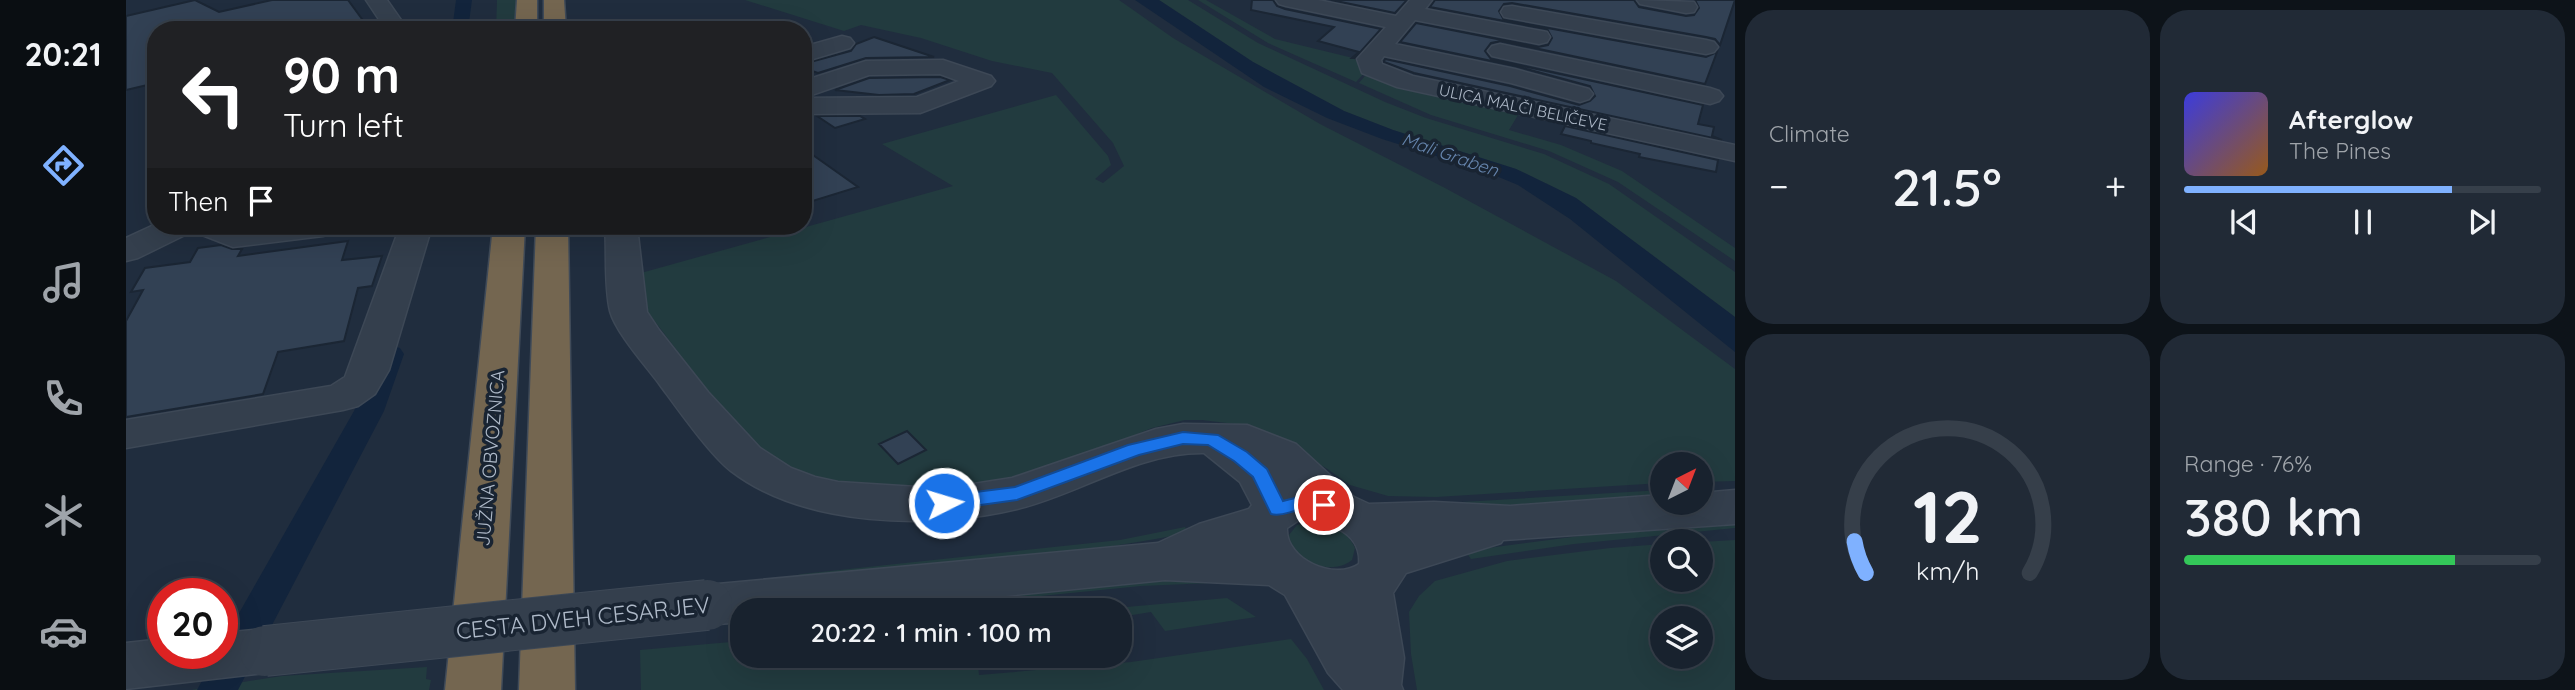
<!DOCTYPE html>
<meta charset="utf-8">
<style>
:root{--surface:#18222e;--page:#212a36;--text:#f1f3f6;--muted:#9fa4aa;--line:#363f4a;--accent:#7fb1ff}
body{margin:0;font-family:Quicksand,sans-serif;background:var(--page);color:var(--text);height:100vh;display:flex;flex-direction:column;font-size:26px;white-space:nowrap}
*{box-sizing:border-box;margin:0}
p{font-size:23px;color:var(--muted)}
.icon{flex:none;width:38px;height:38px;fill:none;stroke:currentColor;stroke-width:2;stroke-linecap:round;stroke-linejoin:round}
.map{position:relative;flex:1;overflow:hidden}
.details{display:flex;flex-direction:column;gap:10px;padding:10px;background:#0d1319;width:840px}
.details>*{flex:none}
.top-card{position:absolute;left:21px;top:21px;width:665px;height:214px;border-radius:28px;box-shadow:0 7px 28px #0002,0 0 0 2px var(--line);background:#202124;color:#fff;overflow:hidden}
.needle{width:46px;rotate:42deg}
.fabs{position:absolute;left:1524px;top:452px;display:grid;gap:14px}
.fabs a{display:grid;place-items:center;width:63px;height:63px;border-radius:50%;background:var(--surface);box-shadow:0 7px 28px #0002,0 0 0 2px var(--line);font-size:35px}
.speed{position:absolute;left:21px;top:578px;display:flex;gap:14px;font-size:35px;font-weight:700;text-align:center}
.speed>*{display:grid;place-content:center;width:91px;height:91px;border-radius:50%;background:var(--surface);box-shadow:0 7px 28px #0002,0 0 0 2px var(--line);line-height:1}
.speed .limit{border:10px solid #d22;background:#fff;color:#111}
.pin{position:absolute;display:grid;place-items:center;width:60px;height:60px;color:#fff;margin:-30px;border:4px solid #fff;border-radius:50%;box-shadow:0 2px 7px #0007}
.me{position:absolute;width:77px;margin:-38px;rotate:85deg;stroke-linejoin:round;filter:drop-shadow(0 0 5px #0008)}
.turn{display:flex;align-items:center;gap:24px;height:147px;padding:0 21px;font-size:32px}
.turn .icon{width:91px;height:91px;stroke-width:2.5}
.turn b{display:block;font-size:49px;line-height:60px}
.then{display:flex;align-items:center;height:66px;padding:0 21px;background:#0003;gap:14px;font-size:26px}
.big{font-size:52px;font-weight:600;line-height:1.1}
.details .widget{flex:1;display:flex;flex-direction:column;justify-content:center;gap:10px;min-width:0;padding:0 24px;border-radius:28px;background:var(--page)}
.details .dial{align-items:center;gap:0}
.dial svg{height:182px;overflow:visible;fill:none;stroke:var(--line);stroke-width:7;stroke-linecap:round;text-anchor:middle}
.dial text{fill:var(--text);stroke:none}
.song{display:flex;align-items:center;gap:21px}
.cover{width:84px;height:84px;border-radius:10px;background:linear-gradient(135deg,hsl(240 70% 55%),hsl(30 70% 35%))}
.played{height:7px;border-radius:4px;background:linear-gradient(90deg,var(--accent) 75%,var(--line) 75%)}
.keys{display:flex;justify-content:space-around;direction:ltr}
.heat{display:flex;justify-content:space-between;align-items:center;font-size:38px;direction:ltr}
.charge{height:10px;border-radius:5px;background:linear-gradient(90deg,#34c759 76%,var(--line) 0)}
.details .tiles{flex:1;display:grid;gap:10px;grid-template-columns:repeat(2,1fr)}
.trip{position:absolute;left:604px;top:598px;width:402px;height:70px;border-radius:28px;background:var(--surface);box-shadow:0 7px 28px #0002,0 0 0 2px var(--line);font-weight:600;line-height:70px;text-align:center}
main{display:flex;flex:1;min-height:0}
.tab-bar{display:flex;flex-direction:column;width:126px;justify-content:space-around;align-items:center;background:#0a0e12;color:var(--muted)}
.tab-bar .icon{width:49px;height:49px}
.tab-bar .current{color:var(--accent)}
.tab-bar b{font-size:32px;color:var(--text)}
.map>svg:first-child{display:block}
.green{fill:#223b3f;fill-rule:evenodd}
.water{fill:#12243c}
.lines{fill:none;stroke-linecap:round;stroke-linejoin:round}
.canal{fill:#12243c;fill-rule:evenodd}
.building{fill:#324154;stroke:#1b2634;stroke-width:2}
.minor-casing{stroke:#3d4856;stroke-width:3}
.highway-casing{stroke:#3f4a58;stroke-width:3}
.minor{fill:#343f4d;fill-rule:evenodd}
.highway{fill:#746650;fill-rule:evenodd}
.minor-bridge-casing{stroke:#3d4856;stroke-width:52;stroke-linecap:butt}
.minor-bridge{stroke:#343f4d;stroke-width:50}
.route{fill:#1a73e8;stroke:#114b97;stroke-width:2}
.labels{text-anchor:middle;stroke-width:7;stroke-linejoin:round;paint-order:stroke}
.far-street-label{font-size:16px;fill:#afbac9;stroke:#192432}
.far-water-label{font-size:18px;font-style:italic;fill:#6584ac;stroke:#192432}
.street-label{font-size:19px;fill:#afbac9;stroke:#192432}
.near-street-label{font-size:23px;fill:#afbac9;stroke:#192432}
</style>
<main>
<nav class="tab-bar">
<b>20:21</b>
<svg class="icon current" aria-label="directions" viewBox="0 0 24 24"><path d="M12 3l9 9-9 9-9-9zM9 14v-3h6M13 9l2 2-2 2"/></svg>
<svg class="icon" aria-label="music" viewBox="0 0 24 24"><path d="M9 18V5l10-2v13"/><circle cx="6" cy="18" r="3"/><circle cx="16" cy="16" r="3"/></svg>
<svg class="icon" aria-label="phone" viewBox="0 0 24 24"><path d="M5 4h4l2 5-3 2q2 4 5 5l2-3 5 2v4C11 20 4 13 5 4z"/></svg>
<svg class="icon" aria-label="climate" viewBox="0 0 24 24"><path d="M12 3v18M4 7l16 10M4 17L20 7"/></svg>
<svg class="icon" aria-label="car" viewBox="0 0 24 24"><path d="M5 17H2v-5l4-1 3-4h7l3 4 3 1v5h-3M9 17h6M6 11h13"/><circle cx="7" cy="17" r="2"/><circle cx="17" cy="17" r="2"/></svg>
</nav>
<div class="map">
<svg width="1609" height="690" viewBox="0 0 1609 690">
<rect width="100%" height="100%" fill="#202d3e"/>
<path class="green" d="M371,0H393L391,30H370Z
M619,0H993L1047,38L1194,124L1319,188L1490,281L1609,369V481L1575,482V464H1536V483L1310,497L1262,496L1224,485L1200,468L1140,435L1109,424L1076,420H1059L1026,428L920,471L845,491L695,482L654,469L596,410L518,307L515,273L827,186L756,144L930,95L982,156L985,165L969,179L977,183L998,166L987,143L926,73L866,61L795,38L735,25L718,31Z
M1033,0H1062L1132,43L1259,102L1300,118L1418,154L1483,184L1609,272V317L1450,198L1390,169L1267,130L1218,111L1127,62Z
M1072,0H1080L1149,39L1227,58L1242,69L1230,82L1142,43Z
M1244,70L1378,106L1376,111L1392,115L1383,130L1435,145L1496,171L1609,248V261L1492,182L1423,151L1305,115L1233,83Z
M1536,490V496L1366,506L1302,504Z
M1609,520V528L1448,544L1345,559L1339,551L1553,523Z
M1186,521C1205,523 1221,530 1229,548L1226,560C1205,577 1166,562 1163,535L1171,525Z
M1059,527L1062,533C918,561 770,571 624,585L676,574L994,540Z
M1609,540V690H1291L1285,654L1283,612L1293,596L1309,581L1381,561L1484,548L1536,544V579H1575V542ZM1536,618H1575V656H1536Z
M1082,576L1085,583L1015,586L765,611H690Z
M1101,598L1130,617L1039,631L1025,612L994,617V611H956Z
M1165,639L1181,659L1198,690H515L514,650L616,641V656H851L853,675L1005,662Z
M301,667L300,679L305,680L303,690H65L156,676Z"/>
<path class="water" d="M1009,0H1033L1127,62L1218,111L1267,130L1390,169L1450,198L1609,317V352L1444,219L1392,185L1358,171L1256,139L1201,118L1138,87Z"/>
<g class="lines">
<path class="canal" d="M330,0H346L342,30H326Z
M264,345L274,348L278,354L258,411L112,690H71L91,653H96V643L228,411L250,354L254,348Z"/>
</g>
<path class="building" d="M69,0L93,12L146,0H222L244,30H166V22L135,30H30V83L0,90V16Z
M1126,0H1147L1151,6L1159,9L1255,29L1229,58H1226L1233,52L1192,41L1208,27L1125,10Z
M1205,0H1281L1269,13Z
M1309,0H1508L1513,7L1560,16L1568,15L1573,8L1569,0H1609L1594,45L1589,39L1580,37L1386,3L1378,4L1373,11L1378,20L1580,57L1591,52L1579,84L1375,41L1365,43L1359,51L1365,59L1577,105L1572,124L1588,127L1586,136L1596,140L1288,73L1258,62L1259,59L1384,86L1453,105L1464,101L1469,96L1464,86L1390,66L1274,42L1290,23L1412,47L1422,45L1426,38L1421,29L1304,7Z
M748,37L808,57L740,58L692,73L677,68V64L725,51L730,44Z
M814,77L824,80L788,94L753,95L709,90L743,78Z
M691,116H734L739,119L709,128Z
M1439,126L1592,160L1590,172L1513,157L1514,154L1465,143V141L1435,134Z
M677,148L732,187L677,204Z
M222,241L216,260L256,256L246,286L232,288L218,341L152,352L137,394L0,417V321L17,290L5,292L19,268L64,262L72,248L95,245L106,249H116L112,256Z
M781,431L800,450L772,464L753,444Z"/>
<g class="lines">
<defs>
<path id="minor" d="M240,0H261L282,30H260Z
M1150,0H1192L1270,16L1284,0H1306L1299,9L1421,32L1424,37L1421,42L1413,44L1289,20L1269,44L1389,69L1463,89L1467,94L1463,99L1454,102L1385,83L1258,56L1255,60L1256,64L1287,76L1609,145V161L1271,87L1236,73L1231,59L1260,27L1160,6L1153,4Z
M1511,0L1568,2L1571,7L1568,12L1560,13L1514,4Z
M1386,6L1580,40L1588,42L1592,47L1588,52L1580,54L1378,17L1375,12L1378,7Z
M640,22L648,24L651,29L625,30L628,25Z
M716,36L724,38L728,43L724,48L677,62V47Z
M1374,44L1584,88L1593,91L1597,96L1593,101L1584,104L1366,56L1362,51L1366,46Z
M817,60L865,76L869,81L865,86L794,113L677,114V98L791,97L833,81L814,74L743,75L677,98V81L740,61Z
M30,224L213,226L208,233L197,236L107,247L71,233L67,228L63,233L12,258L0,261V238Z
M274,226H306L263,370L249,394L232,406L217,410L0,448V420L205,386L219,377Z
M479,226H511L521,312L533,330L582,392L634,448L665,468L689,477L712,482L791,487L841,485L886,478L1030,429L1057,424L1121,425L1170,444L1228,497L1243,504L1308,502L1384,506L1536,495V502H1575V493L1609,490V524L1377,540L1375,543L1280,573L1267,593L1278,658L1275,685L1277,690H1217L1202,673L1159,595L1143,585L1039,580L728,611H616V622L581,625L563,619L555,605L563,591L581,585L1032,543L1073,524L1123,509L1126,505L1114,482L1078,453C1012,452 954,494 891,509C805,530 678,527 605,471C584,455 551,408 534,385C520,366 490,333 484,311C478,285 481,253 479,226ZM1173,520C1200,521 1236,531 1233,564C1209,581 1159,560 1161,528Z
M139,629L158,635L166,651L158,667L139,673L0,689V643L37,639V653H96V633Z"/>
<path id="highway" d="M391,0H411V30H389Z
M418,0H438L440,30H418Z
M367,226H399L375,690H319Z
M410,226H442L449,690H393Z"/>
</defs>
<use href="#minor" class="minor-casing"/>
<use href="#highway" class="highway-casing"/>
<use href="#minor" class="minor"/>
<use href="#highway" class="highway"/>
<defs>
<path id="minor-bridge" d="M139,651L581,605"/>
</defs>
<use href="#minor-bridge" class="minor-bridge-casing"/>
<use href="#minor-bridge" class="minor-bridge"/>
</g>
<path class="route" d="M1057,432L1092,435L1121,452L1141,469L1157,501C1173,496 1189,495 1205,500L1208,505L1205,510C1194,513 1185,510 1174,510C1164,511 1156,517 1145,514L1127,477L1108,461L1082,445L1057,444L1013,455L891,500L818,510L811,508L809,503L811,498L818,496L889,487L1002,445Z"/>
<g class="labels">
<g class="far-street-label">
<text transform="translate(1397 107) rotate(12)" y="6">ULICA MALČI BELIČEVE</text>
</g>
<g class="far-water-label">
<text transform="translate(1324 155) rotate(19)" y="6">Mali Graben</text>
</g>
<g class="street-label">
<text transform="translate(364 458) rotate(-85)" y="7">JUŽNA OBVOZNICA</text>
</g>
<g class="near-street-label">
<text transform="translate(457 618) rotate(-6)" y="8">CESTA DVEH CESARJEV</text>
</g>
</g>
</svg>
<div class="fabs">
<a><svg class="needle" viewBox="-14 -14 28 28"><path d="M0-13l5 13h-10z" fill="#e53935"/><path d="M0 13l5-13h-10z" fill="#9fa4aa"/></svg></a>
<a><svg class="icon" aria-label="search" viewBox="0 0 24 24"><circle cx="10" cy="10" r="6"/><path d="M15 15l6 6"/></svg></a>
<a><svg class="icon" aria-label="layers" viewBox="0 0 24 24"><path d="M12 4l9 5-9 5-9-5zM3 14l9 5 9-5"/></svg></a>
</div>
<div class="speed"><div class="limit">20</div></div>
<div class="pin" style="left:1198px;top:505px;background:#d93025"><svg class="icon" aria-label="arrive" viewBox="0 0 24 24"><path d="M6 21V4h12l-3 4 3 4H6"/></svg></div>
<svg class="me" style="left:818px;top:503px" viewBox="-20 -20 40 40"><circle r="17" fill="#1a73e8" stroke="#fff" stroke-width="3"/><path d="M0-11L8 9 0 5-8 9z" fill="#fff"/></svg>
<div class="trip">20:22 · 1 min · 100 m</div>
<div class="top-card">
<div class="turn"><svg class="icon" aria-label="left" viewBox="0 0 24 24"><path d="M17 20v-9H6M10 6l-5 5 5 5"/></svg><div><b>90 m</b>Turn left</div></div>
<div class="then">Then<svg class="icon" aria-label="arrive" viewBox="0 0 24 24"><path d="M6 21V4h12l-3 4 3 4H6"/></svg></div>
</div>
</div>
<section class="details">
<div class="tiles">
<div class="widget"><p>Climate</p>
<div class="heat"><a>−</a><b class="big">21.5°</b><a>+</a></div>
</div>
<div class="widget">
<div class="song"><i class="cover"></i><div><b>Afterglow</b><p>The Pines</p></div></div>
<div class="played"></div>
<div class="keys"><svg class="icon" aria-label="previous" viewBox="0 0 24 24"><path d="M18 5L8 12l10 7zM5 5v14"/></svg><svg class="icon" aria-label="pause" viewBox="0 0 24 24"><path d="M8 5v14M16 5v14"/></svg><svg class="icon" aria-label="next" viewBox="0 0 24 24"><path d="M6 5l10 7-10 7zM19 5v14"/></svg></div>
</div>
<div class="widget dial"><svg viewBox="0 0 100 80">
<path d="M14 69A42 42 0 1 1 86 69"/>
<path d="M14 69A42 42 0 0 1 9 55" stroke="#7fb1ff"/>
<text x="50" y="56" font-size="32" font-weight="700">12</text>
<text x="50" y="72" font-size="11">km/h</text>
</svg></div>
<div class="widget"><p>Range · 76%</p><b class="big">380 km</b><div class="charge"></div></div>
</div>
</section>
</main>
